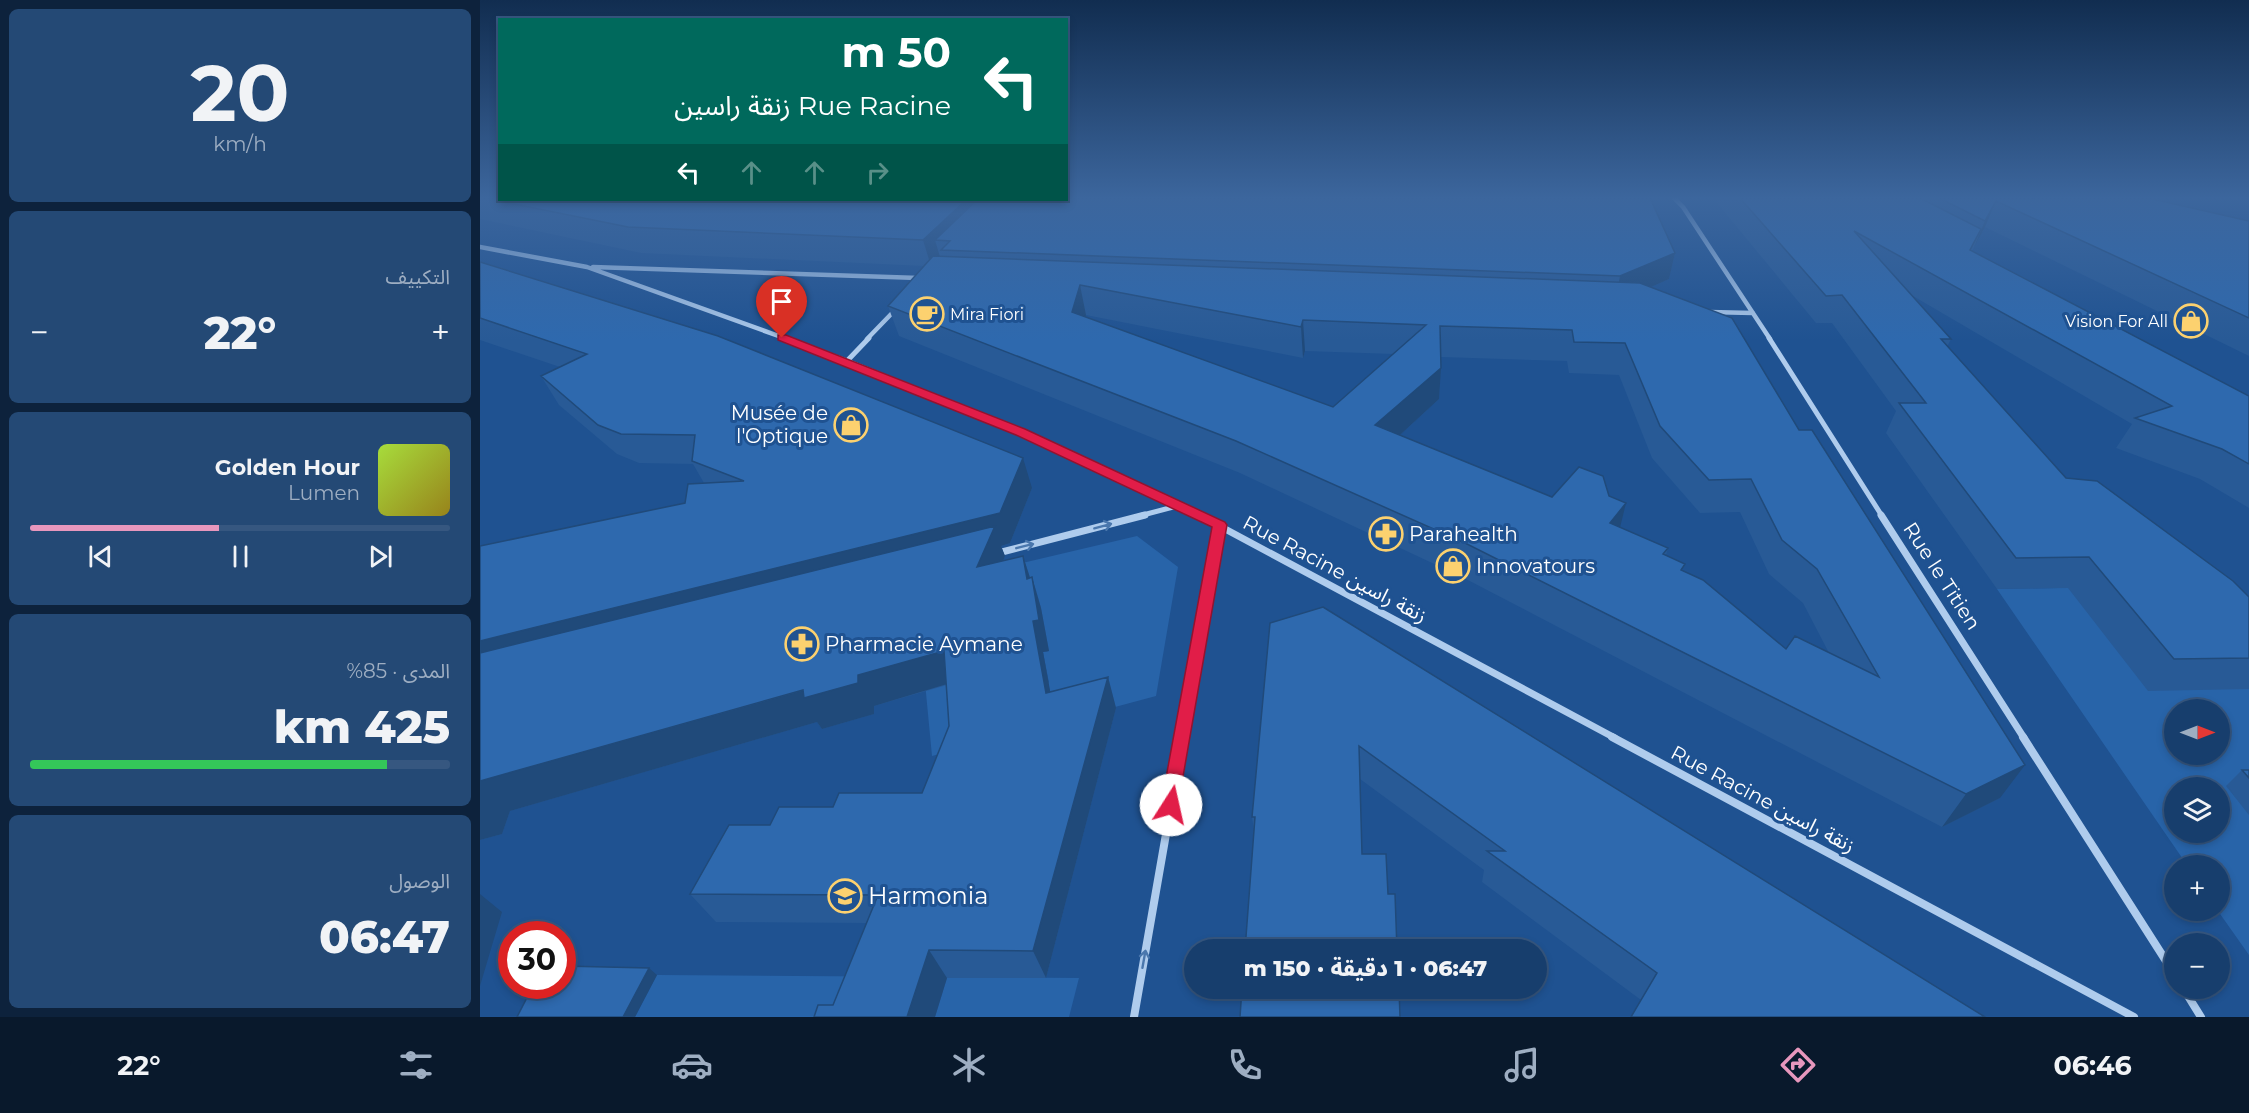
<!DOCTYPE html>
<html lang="ar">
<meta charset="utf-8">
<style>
:root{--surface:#173e6d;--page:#244975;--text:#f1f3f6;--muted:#9eaec2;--line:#365780;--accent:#e797bd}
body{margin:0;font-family:Montserrat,"Noto Sans Arabic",sans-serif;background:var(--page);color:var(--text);direction:rtl;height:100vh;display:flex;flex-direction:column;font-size:22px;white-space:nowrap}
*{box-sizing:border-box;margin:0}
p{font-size:20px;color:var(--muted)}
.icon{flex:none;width:33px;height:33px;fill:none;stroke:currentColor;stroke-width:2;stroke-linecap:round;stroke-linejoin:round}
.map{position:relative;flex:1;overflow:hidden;direction:ltr}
.panel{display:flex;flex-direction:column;gap:9px;padding:9px;background:#0d223c;width:480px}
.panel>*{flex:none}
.top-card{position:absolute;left:18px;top:18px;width:570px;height:183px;border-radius:0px;box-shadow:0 3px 9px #0003,0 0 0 2px var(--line);direction:rtl;background:#00695c;color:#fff;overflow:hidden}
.needle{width:39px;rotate:90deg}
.tools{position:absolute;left:1684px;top:699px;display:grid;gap:12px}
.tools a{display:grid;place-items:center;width:66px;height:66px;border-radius:50%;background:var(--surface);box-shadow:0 3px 9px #0003,0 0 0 2px var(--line);font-size:30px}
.speed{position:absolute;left:18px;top:921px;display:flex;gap:12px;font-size:30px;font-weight:700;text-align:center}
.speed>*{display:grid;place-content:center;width:78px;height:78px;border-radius:50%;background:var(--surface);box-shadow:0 3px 9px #0003,0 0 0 2px var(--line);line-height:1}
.speed .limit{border:9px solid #d22;background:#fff;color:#111}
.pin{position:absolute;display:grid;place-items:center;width:51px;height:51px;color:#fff;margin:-62px -26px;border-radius:50% 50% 50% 0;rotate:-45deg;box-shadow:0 0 6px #0007}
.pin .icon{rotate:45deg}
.me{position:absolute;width:66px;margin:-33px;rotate:10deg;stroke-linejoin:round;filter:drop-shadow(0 0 4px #0008)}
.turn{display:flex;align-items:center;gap:21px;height:126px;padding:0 18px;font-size:27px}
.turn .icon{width:78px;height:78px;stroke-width:2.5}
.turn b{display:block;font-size:42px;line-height:51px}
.lanes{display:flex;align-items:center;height:57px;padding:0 18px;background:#0003;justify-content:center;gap:30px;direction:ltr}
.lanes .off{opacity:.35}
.big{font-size:45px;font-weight:800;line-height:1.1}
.panel .tile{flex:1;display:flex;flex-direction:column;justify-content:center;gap:9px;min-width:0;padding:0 21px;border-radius:9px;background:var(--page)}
.panel .dial{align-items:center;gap:0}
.dial b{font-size:78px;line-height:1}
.song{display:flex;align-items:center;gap:18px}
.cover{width:72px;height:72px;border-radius:9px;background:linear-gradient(135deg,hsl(80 70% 55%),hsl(50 70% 35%))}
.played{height:6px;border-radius:3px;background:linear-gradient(90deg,var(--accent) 45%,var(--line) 45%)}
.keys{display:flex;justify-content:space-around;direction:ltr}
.heat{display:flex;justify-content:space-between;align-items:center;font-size:33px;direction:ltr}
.charge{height:9px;border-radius:4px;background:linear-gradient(90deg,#34c759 85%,var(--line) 0)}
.trip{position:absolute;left:704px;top:939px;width:363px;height:60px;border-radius:30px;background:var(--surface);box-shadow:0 3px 9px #0003,0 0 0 2px var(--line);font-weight:800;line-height:60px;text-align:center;direction:rtl}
.menu{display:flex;height:96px;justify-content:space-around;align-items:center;background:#09192c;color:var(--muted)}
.menu .icon{width:42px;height:42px}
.menu .active{color:var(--accent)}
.menu b{font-size:27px;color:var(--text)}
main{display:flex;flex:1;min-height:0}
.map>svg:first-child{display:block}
.green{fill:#2864a9;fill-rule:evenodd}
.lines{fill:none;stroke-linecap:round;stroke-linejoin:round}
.minor-far3{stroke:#afcced;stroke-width:4.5}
.minor-far2{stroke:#afcced;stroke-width:5}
.minor-far1{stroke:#afcced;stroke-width:7}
.minor{stroke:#afcced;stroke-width:8}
.wall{fill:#285a96;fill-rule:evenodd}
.shaded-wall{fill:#204a7a}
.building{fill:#2e69ae;stroke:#204a7a;stroke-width:1.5;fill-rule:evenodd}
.oneway{stroke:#4a77ad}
.route{fill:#e11d48;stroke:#92132f;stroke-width:1.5}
.labels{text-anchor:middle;stroke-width:6;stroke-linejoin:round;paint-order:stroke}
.far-poi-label{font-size:16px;fill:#fff;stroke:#1f5291;text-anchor:start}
.poi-label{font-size:20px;fill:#fff;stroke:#1f5291;text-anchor:start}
.street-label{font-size:20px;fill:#fff;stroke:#1f5291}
.near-poi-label{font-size:24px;fill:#fff;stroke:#1f5291;text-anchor:start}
</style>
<main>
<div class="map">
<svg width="1769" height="1017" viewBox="0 0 1769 1017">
<rect width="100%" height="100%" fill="#1f5291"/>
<path class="green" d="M657,536L698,567L676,696L452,756L436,588ZM472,607L569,651L563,652L569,683Z
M1633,587L1769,689V955L1738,911L1740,866L1707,865L1517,589ZM1695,710H1740V754H1695ZM1695,788H1740V832H1695Z
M177,975L599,978L589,1017H155Z"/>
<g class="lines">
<path class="minor-far3" d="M1194,198L1203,207L1290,339
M0,247L107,267L307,339
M113,267L439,278
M1229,312L1273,313
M387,339L417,308"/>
<path class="minor-far2" d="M303,338L367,361L540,432L722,516
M1289,338L1402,516
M367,361L389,338
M659,516L701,505"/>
<path class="minor-far1" d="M719,515L1135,738
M1401,515L1544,738
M518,553L665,515
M703,738L740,525"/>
<path class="minor" d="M1132,737L1654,1017
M1543,737L1695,975
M1703,988L1721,1017
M654,1017L703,737"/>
</g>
<path class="wall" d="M0,198H20L1195,253L1189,279L1171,287L1520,798L1462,827L982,577L760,473L419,336L408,306L444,266L161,253L0,219ZM606,315L823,358L825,351L913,354L853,407L606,317ZM961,357L1087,361L1089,373L1139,375L1172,458L1220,513L1260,512L1289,574L1323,603L1349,653L1306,649L1203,571L1186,555L1188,548L1140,528L1129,496L1072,497L920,435L959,399Z
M1233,198H1668L1769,221V356L1505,227L1492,251L1769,396V508L1720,479L1636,448L1652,424L1433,296L1471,339L1467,347L1586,478L1769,597V689L1668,691L1588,588L1517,589L1406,433L1416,411L1352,323H1336Z
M0,262L552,488L530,543L521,546L525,556L523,561L543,556L550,578L552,577L561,608L569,651L563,652L570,692L628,677L636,708L566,978H467L455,1017H334L353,1005L387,923L236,922L210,894L290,825L353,807L442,793L469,726L467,685L394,706V714L342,729L337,722L30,811L22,834L0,840V546L205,503L224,483L213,464L159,463L137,454L79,405L61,376L80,367L0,340Z
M790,623L1505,1017L1161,1000L1002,882L1004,870L880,779L882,854L908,894L917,950L774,831L772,817Z
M1762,770H1769V815L1746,786Z"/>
<path class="shaded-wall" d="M486,200H518L470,241L455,240L460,257L451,266L443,240Z
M1516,201L1505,227L1494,247L1505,221Z
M1195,253L1189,279L1135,303L1140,276Z
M600,285L606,315L598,343L592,312Z
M823,320L825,351L823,358L821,327Z
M961,368L959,399L895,458V425Z
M543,458L552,488L530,543L521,546L525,556L508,598L0,679V641Z
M1146,503L1138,536L1130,523Z
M543,556L553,587L547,579Z
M552,577L561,608L569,651L563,652L576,723L566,693L553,621Z
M464,651L477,681L394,706V714L342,729L337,722L30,811L22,834L0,840V781Z
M628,677L636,708L566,978L553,951Z
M1545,765L1520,798L1462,827L1486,794Z
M0,894L22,912L0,986Z
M449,950L467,978L455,1017H427Z
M169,968L177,975L155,1017H143Z"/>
<path class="building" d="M4,198H20V200H486L443,240L148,227Z
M586,198H1170L1195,253L1140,276L461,250L470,241L455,240L497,200H586Z
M1260,198H1440L1501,229L1490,250L1769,396V464L1742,449L1655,418L1692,406L1374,231L1471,339H1461L1586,478L1617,481L1753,581L1769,597V658L1694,659L1609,557L1536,558L1419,403H1446L1362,295L1346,296Z
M1459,198H1668L1769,221V318L1516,201L1505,221Z
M453,256L1160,283L1252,318L1319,430H1332L1545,765L1486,794L985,543L756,441L408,306ZM600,285L821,327L823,320L946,325L853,407L592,312ZM960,326L1092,330L1094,342L1145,343L1180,426L1229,480L1271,479L1302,540L1337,569L1399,677L1315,636L1306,649L1223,580L1201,570L1205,564L1183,554L1188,548L1130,523L1146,503L1129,496L1123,476L1099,467L1072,497L895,425L961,368Z
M0,262L238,336L543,458L520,513L0,641V546L205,503L208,484L264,481L212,461L215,435L141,434L118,425L61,376L107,354L0,318Z
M515,526L497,567L543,556L547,579L552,577L559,620L553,621L566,693L628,677L553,951L449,950L427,1017H334L338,1005H353L398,895L210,894L249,825H290L299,807H353L359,793H442L469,726L464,651L378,675V683L324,698L323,690L0,781V653Z
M843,607L1505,1017H1151L1177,973L1007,851H1025L879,746L882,854H906L908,894H915L917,950H765L775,817H772L790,623Z
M1762,770H1769V778Z
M82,966L169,968L143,1017H37L53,986H82Z
M762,988H919L920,1017H760Z"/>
<defs><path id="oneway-shaft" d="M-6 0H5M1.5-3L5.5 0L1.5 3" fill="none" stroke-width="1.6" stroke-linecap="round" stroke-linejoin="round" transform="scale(1.5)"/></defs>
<g class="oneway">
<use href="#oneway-shaft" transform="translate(623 526) rotate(-15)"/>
<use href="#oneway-shaft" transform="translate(545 546) rotate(-14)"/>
<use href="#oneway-shaft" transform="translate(664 959) rotate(-80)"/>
</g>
<linearGradient id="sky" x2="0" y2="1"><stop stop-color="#112d50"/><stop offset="0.58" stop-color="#3c669d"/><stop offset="1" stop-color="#3c669d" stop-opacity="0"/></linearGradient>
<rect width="1769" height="341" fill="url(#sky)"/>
<path class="route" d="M298,335H306L545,429L745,522L747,525L697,811L691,813L684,811L681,805L732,527L536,435L298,340Z"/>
<defs>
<symbol id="cafe-ring" viewBox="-11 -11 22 22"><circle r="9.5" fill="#1f5291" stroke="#fcd16f" stroke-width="1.5"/><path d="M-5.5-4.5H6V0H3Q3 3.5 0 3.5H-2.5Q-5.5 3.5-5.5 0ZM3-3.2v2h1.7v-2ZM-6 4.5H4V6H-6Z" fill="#fcd16f"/></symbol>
<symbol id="shop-ring" viewBox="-11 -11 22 22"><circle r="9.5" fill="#1f5291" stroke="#fcd16f" stroke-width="1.5"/><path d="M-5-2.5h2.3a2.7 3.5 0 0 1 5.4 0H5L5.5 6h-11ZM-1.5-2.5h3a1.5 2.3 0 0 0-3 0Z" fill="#fcd16f"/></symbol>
<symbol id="pharmacy-ring" viewBox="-11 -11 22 22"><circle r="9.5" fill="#1f5291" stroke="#fcd16f" stroke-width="1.5"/><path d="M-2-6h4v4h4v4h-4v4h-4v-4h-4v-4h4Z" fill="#fcd16f"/></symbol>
<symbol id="school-ring" viewBox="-11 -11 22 22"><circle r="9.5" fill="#1f5291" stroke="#fcd16f" stroke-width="1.5"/><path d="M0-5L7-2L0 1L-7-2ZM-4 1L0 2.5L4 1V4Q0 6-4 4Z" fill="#fcd16f"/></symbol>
</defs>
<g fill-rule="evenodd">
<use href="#cafe-ring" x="428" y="295" width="38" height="38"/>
<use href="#shop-ring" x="1692" y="302" width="38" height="38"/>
<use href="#shop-ring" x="352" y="406" width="38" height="38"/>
<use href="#pharmacy-ring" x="887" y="515" width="38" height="38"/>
<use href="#shop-ring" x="954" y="547" width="38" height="38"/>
<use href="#pharmacy-ring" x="303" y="625" width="38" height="38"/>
<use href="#school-ring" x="346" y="877" width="38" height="38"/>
</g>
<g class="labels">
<g class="far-poi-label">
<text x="470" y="320">Mira Fiori</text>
<text x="1688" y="327" text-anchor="end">Vision For All</text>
</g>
<g class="poi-label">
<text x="348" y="420" text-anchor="end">Musée de<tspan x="348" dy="23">l'Optique</tspan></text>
<text x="929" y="541">Parahealth</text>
<text x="996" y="573">Innovatours</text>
<text x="345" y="651">Pharmacie Aymane</text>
</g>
<g class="street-label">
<text transform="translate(855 569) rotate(28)" y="7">Rue Racine زنقة راسين</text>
<text transform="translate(1462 576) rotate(57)" y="7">Rue le Titien</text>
<text transform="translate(1283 799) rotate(28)" y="7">Rue Racine زنقة راسين</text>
</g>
<g class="near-poi-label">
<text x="388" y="904">Harmonia</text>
</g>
</g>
</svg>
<div class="tools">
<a><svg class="needle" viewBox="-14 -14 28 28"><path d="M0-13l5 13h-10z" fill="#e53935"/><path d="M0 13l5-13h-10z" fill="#9eaec2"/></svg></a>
<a><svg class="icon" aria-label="layers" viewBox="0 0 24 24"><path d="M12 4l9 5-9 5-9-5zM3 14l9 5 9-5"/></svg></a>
<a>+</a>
<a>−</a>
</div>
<div class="speed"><div class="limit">30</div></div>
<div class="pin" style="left:302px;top:338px;background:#d93025"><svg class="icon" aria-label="arrive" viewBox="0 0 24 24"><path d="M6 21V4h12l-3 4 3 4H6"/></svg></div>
<svg class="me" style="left:691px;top:805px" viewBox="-20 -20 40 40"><circle r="19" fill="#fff"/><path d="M0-13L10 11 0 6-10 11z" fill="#e11d48"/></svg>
<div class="trip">06:47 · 1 دقيقة · 150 m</div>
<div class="top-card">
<div class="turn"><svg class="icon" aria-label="left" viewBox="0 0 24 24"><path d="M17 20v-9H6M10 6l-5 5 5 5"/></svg><div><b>50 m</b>Rue Racine زنقة راسين</div></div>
<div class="lanes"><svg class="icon" aria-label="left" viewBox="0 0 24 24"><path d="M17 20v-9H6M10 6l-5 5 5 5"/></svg><svg class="icon off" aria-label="ahead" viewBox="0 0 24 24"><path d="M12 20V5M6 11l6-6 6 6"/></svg><svg class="icon off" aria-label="ahead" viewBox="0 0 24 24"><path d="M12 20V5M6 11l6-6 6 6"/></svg><svg class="icon off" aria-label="right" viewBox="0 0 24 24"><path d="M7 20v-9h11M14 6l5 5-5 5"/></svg></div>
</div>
</div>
<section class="panel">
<div class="tile dial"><b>20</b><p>km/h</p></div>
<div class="tile"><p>التكييف</p>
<div class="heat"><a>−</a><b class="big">22°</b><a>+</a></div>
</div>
<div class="tile">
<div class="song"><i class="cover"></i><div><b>Golden Hour</b><p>Lumen</p></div></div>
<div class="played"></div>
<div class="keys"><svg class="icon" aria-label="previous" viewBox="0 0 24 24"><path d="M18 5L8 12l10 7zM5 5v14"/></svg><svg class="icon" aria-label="pause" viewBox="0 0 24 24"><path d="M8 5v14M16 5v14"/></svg><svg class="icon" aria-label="next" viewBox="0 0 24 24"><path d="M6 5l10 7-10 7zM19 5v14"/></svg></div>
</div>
<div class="tile"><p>المدى · 85%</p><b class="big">425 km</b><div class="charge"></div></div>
<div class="tile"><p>الوصول</p><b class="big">06:47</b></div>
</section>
</main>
<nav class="menu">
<b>06:46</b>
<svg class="icon active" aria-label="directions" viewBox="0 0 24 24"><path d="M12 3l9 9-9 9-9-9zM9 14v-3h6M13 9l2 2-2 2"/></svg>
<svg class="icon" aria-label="music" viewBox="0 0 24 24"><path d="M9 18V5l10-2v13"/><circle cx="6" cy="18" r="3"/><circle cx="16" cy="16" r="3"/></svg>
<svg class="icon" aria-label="phone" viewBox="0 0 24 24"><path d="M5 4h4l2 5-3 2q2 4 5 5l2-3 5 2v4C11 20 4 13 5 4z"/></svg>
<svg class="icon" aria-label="climate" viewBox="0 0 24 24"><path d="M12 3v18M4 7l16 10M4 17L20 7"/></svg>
<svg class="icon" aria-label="car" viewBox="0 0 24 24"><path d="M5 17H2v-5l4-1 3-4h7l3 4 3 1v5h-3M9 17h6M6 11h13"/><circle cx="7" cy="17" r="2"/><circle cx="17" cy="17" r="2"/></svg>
<svg class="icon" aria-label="filters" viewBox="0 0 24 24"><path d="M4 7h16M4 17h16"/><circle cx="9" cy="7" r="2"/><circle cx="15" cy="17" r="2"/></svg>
<b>22°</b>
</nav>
